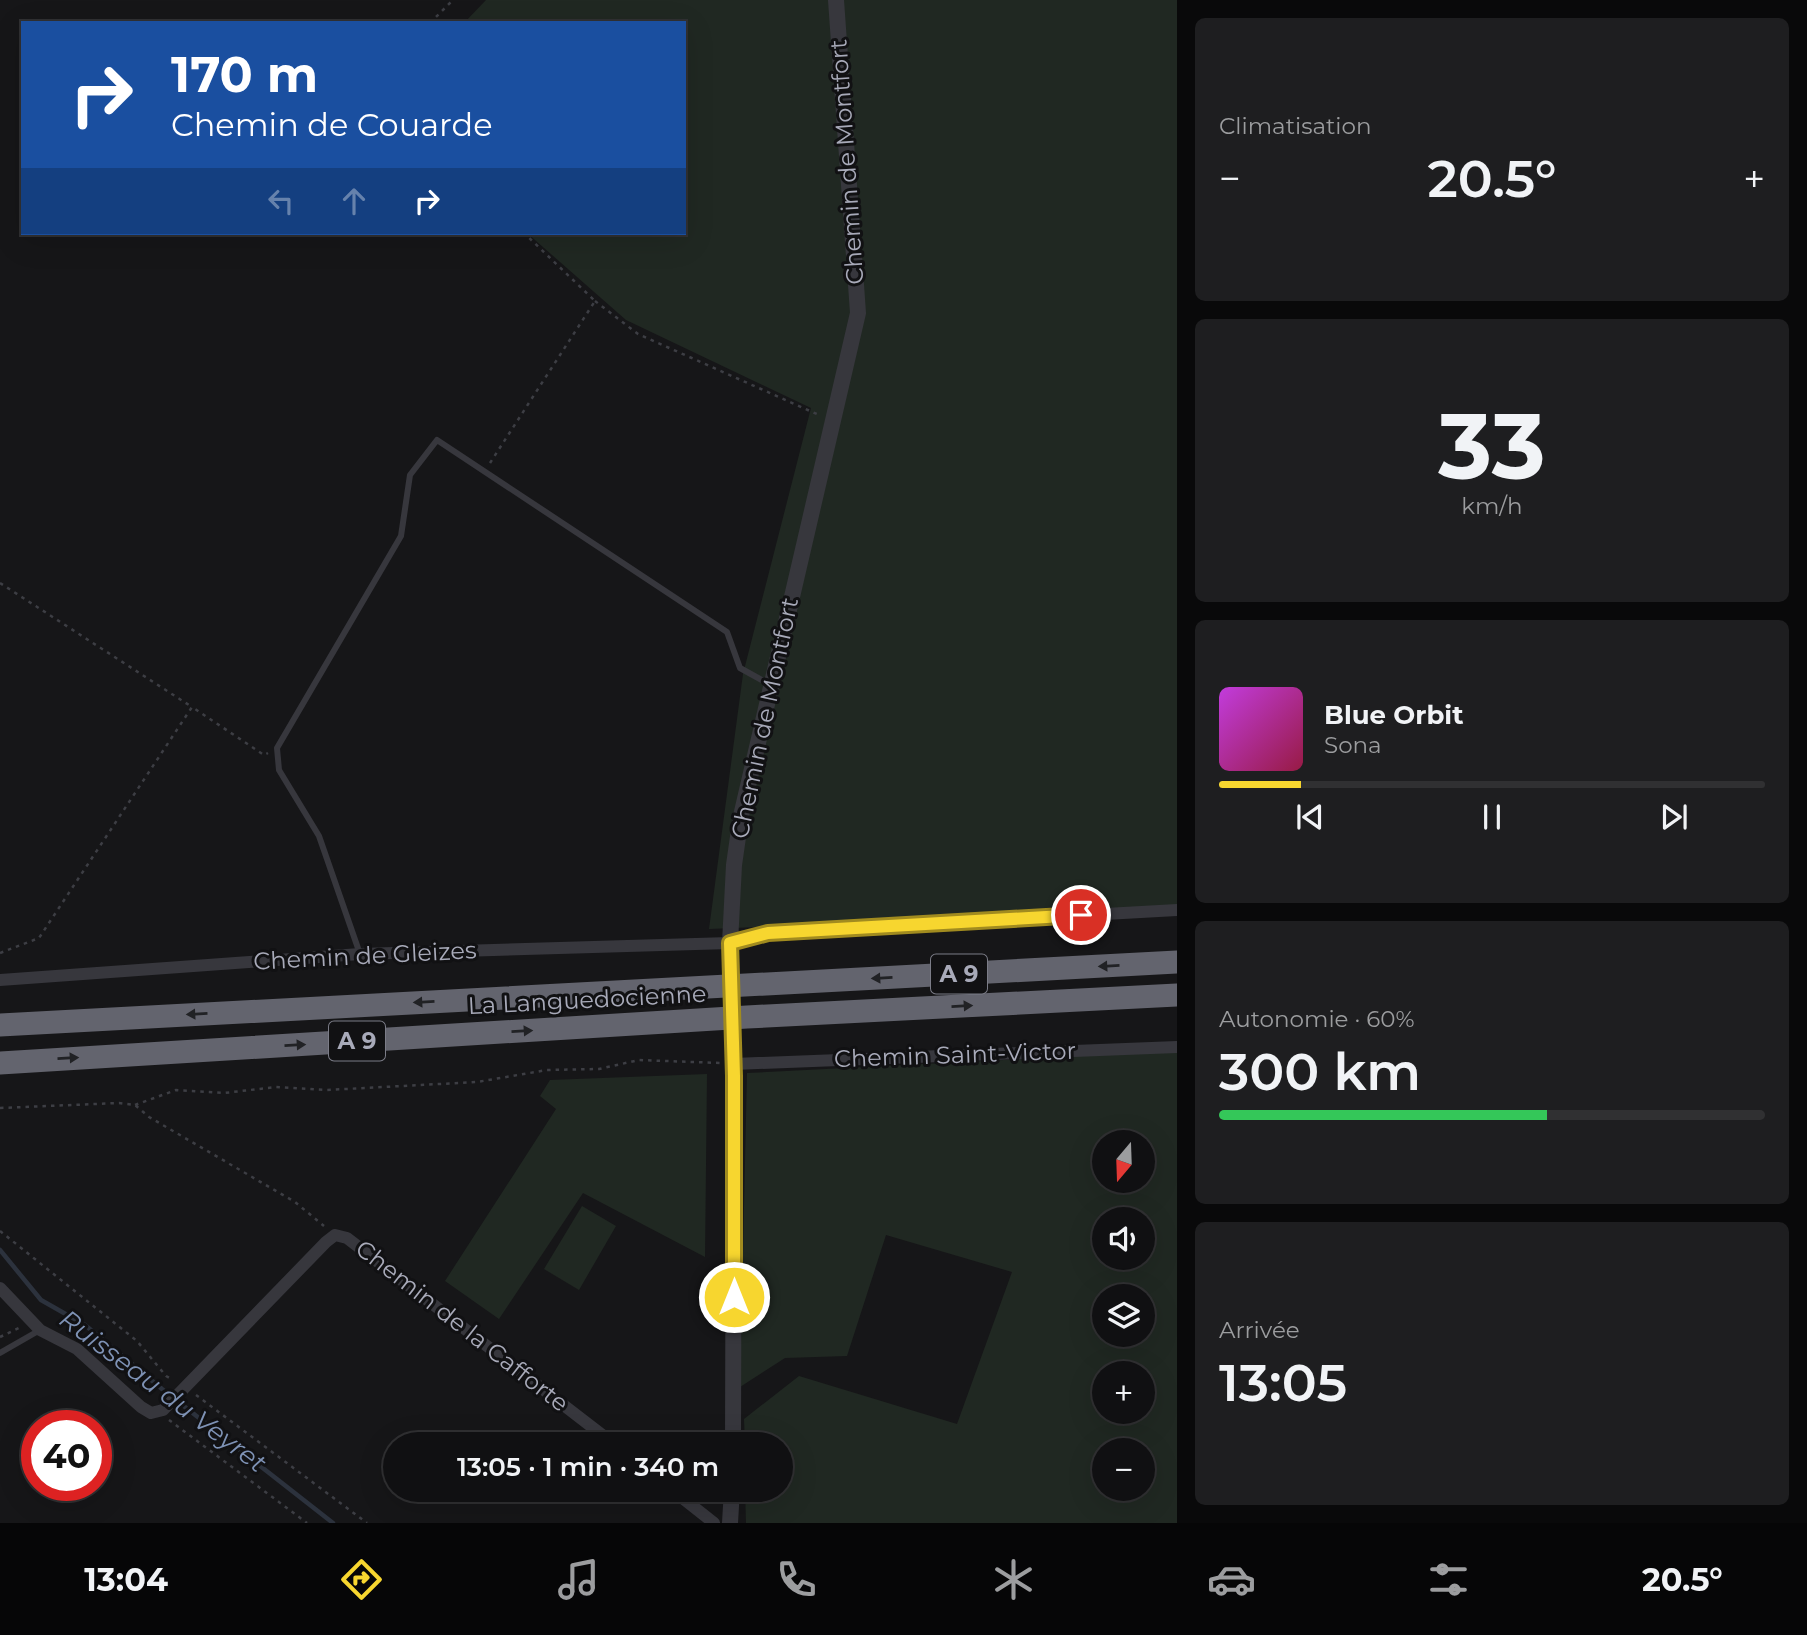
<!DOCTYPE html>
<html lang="fr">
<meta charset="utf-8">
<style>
:root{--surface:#101012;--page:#1e1e20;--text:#f1f3f6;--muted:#9c9d9f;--line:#303032;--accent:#f7d62f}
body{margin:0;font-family:Montserrat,sans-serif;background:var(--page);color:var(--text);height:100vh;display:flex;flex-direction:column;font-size:26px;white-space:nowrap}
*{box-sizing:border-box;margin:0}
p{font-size:23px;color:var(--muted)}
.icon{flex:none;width:38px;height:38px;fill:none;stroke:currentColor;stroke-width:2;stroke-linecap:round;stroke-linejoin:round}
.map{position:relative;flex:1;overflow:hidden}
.sheet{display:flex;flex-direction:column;gap:18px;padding:18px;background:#09090a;width:630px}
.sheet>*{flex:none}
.hud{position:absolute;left:21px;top:21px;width:665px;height:214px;border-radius:0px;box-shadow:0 7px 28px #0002,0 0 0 2px var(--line);background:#1a4fa0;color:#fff;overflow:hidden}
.needle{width:46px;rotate:199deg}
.tools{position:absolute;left:1092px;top:1130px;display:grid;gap:14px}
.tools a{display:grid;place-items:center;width:63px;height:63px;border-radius:50%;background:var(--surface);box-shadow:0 7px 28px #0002,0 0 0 2px var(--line);font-size:35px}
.speed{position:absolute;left:21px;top:1410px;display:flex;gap:14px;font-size:35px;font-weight:700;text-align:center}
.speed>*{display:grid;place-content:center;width:91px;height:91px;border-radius:50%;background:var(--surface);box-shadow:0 7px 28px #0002,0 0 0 2px var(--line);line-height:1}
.speed .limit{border:10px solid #d22;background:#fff;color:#111}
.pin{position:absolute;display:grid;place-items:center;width:60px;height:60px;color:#fff;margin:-30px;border:4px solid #fff;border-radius:50%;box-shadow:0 2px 7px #0007}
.me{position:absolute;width:77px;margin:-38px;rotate:0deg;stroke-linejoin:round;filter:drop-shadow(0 0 5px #0008)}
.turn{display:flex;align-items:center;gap:24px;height:147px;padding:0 35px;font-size:32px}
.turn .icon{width:91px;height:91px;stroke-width:2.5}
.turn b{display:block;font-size:49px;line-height:60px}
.lanes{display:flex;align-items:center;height:66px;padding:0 35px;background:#0003;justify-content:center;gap:35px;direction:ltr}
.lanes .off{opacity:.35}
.big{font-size:52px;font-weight:600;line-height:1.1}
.sheet .widget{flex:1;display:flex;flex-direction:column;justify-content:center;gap:10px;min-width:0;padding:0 24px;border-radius:10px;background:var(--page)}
.sheet .dial{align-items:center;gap:0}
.dial b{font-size:91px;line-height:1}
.song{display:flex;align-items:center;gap:21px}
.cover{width:84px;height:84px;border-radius:10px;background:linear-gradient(135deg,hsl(290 70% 55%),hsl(340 70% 35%))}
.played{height:7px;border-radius:4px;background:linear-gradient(90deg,var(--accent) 15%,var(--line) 15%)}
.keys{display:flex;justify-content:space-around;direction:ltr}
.heat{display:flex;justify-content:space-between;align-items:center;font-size:38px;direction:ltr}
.charge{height:10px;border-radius:5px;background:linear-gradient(90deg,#34c759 60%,var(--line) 0)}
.trip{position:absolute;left:383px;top:1432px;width:410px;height:70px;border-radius:35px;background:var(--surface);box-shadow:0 7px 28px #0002,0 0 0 2px var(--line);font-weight:600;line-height:70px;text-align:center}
.tab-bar{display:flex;height:112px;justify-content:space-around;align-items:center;background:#060607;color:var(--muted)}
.tab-bar .icon{width:49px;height:49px}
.tab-bar .current{color:var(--accent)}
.tab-bar b{font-size:32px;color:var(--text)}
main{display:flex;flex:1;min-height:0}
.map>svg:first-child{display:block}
.green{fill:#202822;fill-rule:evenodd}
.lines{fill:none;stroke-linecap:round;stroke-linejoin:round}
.stream{stroke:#2c323d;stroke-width:4.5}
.path{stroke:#3d3e44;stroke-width:2.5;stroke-dasharray:3.5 5;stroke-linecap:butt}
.service{stroke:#37373d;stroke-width:6}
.minor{stroke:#37373d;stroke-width:12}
.tertiary{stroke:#37373d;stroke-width:16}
.motorway{stroke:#63646e;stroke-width:23}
.oneway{fill:#212225}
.route-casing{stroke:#a18b1f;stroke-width:18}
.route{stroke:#f7d62f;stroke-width:12}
.labels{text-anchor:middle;stroke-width:6;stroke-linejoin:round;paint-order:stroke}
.shield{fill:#111113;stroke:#7b7c87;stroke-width:2}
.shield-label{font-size:23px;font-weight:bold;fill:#a8aab9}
.street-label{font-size:24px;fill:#a8aab9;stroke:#111113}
.water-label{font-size:26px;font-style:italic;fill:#7e92b5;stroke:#111113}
</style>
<main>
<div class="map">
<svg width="1177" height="1523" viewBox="0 0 1177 1523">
<rect width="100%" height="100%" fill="#161618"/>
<path class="green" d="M486,0H1177V909L709,929L743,674L811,408L626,320L527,233H684V23H464Z
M1177,1051V1523H746L745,1489H780V1444H745L744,1419L799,1376L957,1424L1012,1272L886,1235L847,1356L785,1358L740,1387L747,1073ZM1104,1143H1143V1181H1104ZM1104,1220H1143V1258H1104ZM1104,1297H1143V1335H1104ZM1104,1374H1143V1412H1104ZM1104,1451H1143V1489H1104Z
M707,1074L705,1257L583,1193L499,1319L445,1281L556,1109L540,1096L550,1080Z
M582,1206L616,1226L579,1290L544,1269Z"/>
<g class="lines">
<path class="stream" d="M0,1250L41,1300L85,1325L162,1389L333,1523"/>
<path class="path" d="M430,23L453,0
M595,301L638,334L819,415
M490,463L595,301L524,233
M0,583L192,707
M0,953L39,938L192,707L264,755L268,753
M135,1105L176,1090L224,1093L276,1087L327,1090L477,1082L547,1070L599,1069L639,1060L721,1063
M0,1108L119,1103L135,1105L149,1117L295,1202L324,1226
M0,1231L137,1341L166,1376L173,1380
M0,1337L19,1328
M196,1395L367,1523
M169,1420L307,1523"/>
<path class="service" d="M360,954L319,836L279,770L277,748L401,536L410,475L437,440L727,632L740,668L769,684
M0,1353L40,1330"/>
<path class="minor" d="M0,980L360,954L730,943L768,933L1177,910
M734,1064L1177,1047
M0,1288L40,1330L77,1349L141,1407L151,1413L163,1410L326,1242L335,1235L347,1238L614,1444
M671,1489L714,1523"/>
<path class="tertiary" d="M733,1444L734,1076L730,943L734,865L741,816L858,313L836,0
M730,1523L732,1489"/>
<path class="motorway" d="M0,1025L1177,962
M0,1063L747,1017L1177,995"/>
</g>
<defs><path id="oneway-solid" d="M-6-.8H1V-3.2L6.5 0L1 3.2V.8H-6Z" transform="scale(1.75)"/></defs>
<g class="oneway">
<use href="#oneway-solid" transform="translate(1109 966) rotate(177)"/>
<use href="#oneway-solid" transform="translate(882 978) rotate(177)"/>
<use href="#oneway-solid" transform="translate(424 1002) rotate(177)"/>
<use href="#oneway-solid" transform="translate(962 1006) rotate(-3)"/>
<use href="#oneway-solid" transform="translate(197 1014) rotate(177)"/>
<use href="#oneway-solid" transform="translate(522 1031) rotate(-3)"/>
<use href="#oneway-solid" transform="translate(295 1045) rotate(-3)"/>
<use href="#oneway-solid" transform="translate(68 1058) rotate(-3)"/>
</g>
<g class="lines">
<defs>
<path id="route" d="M734,1297V1076L730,943L768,933L1081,915"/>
</defs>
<use href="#route" class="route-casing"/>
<use href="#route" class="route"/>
</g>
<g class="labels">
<g class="shield">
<rect x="931" y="954.5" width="56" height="39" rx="5"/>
<rect x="329" y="1021.5" width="56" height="39" rx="5"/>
</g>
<g class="shield-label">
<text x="959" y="982">A 9</text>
<text x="357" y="1049">A 9</text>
</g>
<g class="street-label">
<text transform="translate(847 162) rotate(-94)" y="8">Chemin de Montfort</text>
<text transform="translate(765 718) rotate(-78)" y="8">Chemin de Montfort</text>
<text transform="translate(365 956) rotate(-3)" y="8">Chemin de Gleizes</text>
<text transform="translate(587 1000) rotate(-3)" y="8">La Languedocienne</text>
<text transform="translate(955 1055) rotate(-2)" y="8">Chemin Saint-Victor</text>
<text transform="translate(462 1326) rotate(38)" y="8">Chemin de la Cafforte</text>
</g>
<g class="water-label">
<text transform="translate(163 1391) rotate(37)" y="9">Ruisseau du Veyret</text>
</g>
</g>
</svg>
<div class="tools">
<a><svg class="needle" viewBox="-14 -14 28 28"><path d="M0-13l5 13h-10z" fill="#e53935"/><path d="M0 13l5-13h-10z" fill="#9c9d9f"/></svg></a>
<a><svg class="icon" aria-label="sound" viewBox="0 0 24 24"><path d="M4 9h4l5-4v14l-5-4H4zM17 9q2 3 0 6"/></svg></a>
<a><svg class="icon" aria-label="layers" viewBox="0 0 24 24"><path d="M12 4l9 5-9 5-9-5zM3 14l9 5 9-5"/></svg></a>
<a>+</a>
<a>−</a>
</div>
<div class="speed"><div class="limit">40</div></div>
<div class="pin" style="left:1081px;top:915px;background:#d93025"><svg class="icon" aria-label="arrive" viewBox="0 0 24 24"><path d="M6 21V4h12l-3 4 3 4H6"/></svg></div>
<svg class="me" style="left:734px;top:1297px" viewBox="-20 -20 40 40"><circle r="17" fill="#f7d62f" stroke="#fff" stroke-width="3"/><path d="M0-11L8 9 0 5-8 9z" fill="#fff"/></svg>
<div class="trip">13:05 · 1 min · 340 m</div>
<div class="hud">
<div class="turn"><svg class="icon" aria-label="right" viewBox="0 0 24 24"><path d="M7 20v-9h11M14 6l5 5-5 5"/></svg><div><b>170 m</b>Chemin de Couarde</div></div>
<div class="lanes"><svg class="icon off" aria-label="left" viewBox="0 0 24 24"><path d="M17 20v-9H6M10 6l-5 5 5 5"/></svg><svg class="icon off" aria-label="ahead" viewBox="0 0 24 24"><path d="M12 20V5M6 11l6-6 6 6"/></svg><svg class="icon" aria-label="right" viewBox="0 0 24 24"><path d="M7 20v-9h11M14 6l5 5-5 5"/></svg></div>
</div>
</div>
<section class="sheet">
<div class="widget"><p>Climatisation</p>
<div class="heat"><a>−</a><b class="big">20.5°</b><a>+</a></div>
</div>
<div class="widget dial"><b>33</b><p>km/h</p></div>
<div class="widget">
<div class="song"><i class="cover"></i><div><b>Blue Orbit</b><p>Sona</p></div></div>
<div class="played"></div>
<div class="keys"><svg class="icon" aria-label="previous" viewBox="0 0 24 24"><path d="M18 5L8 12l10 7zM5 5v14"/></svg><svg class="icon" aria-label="pause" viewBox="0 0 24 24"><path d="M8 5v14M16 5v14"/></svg><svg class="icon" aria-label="next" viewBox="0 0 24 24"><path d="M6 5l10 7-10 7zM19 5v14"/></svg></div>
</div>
<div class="widget"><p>Autonomie · 60%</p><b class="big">300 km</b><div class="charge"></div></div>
<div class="widget"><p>Arrivée</p><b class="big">13:05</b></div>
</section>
</main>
<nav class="tab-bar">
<b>13:04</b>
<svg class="icon current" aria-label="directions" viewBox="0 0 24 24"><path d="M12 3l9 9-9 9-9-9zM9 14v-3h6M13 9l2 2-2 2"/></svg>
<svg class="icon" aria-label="music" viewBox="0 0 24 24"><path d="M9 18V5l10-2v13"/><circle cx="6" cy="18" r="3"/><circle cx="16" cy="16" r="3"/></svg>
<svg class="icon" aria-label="phone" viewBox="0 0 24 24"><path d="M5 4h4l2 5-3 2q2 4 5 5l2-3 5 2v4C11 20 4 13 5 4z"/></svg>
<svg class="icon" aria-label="climate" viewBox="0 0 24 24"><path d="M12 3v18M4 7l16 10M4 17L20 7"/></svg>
<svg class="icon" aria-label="car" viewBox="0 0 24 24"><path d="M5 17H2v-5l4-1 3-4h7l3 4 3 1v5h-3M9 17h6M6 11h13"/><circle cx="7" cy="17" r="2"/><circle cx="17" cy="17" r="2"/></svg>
<svg class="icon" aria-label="filters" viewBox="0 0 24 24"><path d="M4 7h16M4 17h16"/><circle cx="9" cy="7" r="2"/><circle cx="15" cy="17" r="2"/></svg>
<b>20.5°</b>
</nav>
